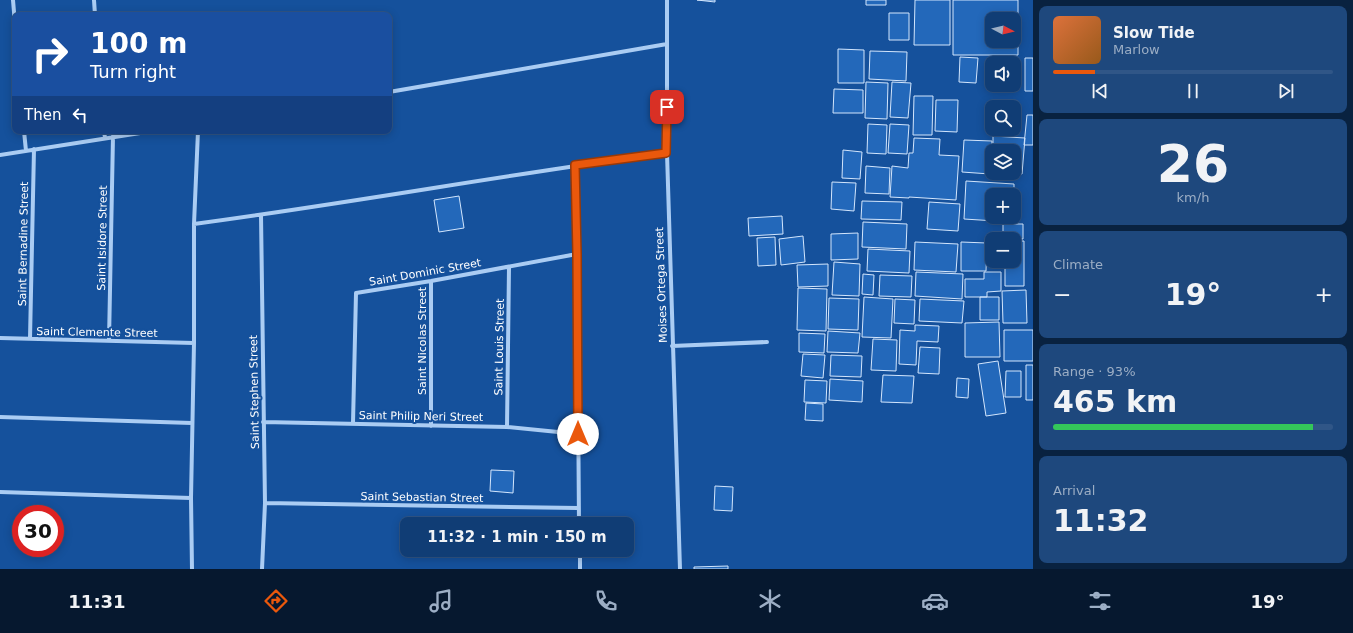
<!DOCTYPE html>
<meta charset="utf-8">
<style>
:root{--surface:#103d75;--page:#1e487d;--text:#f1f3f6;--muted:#9caec5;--line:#305687;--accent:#ea580c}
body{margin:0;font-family:"DejaVu Sans",sans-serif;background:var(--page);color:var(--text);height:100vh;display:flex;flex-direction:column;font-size:15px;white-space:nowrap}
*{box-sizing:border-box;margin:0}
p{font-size:13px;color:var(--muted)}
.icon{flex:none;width:22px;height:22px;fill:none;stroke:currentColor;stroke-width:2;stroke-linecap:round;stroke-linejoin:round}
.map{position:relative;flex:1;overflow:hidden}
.drawer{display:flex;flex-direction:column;gap:6px;padding:6px;background:#092240;width:320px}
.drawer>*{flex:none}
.guide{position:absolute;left:12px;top:12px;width:380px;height:122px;border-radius:8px;box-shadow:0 2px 10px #0003,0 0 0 1px var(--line);background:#1a4fa0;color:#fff;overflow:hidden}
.needle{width:26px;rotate:97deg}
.controls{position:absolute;left:985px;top:12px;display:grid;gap:8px}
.controls a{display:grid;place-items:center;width:36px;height:36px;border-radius:8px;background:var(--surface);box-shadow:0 2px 10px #0003,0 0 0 1px var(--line);font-size:20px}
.speed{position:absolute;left:12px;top:505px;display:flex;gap:8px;font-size:20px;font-weight:700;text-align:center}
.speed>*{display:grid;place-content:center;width:52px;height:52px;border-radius:50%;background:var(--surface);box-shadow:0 2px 10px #0003,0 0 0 1px var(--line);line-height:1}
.speed .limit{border:6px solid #d22;background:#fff;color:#111}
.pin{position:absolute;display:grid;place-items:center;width:34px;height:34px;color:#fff;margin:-17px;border-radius:8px;box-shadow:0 2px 6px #0006}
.me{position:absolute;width:44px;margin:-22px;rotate:0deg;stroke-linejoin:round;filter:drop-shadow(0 0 3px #0008)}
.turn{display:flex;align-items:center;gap:14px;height:84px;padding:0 12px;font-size:18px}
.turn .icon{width:52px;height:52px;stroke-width:2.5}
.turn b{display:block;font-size:28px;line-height:34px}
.then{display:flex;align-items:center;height:38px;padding:0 12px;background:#0003;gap:8px;font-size:15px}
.big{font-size:30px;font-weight:700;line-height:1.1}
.drawer .card{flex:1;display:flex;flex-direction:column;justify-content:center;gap:6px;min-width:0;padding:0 14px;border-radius:8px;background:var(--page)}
.drawer .dial{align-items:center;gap:0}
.dial b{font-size:52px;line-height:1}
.song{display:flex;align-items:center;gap:12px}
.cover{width:48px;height:48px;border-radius:6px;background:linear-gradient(135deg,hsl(20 70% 55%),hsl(30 70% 35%))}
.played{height:4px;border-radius:2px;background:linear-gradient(90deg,var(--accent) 15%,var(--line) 15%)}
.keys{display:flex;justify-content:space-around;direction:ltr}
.heat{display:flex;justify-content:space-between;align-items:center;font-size:22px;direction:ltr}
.charge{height:6px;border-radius:3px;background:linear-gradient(90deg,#34c759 93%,var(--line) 0)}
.trip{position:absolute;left:400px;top:517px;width:234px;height:40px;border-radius:8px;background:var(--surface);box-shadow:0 2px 10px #0003,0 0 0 1px var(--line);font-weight:700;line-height:40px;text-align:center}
.tab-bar{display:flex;height:64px;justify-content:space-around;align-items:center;background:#06182f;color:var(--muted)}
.tab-bar .icon{width:28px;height:28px}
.tab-bar .current{color:var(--accent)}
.tab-bar b{font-size:18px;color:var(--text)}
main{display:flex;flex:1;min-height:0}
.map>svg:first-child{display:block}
.building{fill:#2368ba;stroke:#d3e6fd;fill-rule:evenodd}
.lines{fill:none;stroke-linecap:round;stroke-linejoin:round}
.minor{stroke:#aaccf3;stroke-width:4}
.route-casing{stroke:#983908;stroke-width:10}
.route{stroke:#ea580c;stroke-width:7}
.labels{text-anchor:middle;stroke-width:4;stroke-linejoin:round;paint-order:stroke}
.street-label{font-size:11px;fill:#fff;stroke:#15519c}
</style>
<main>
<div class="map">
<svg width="1033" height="569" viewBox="0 0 1033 569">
<rect width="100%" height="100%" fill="#15519c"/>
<path class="building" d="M697,0H715V2Z
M866,0H886V5H866Z
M915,0H950V45H914Z
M953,0H1018V55H953ZM992,19H1014V41H992Z
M889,13H909V40H889Z
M838,49L864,50V83H838Z
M870,51L907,52L906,81L869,79Z
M960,57L978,58L976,83L959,82Z
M1025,58H1033V91H1025Z
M866,82L888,83L887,119L865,118Z
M892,82L911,83L908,118L890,117Z
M834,89L863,90V113H833Z
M914,96H933L932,135H913Z
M936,100H958L957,132L935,131Z
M1027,115H1033V145H1024Z
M868,124L887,125L886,154L867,153Z
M890,124L909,125L907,154L888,153Z
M993,136L1025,138L1022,174L1003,173H1014V151H993Z
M914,138L940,139L939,155L959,156L956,200L909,197V198L890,197L892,166L908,168L909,153H913Z
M964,140L992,141L990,174L962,172Z
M843,150L862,152L860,179L842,178Z
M866,166L890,168L889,194L865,193Z
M966,181L1014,184V195H992V217H1012V222L964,219Z
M832,182L856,183L854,211L831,209Z
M459,196L464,228L439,232L434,200Z
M862,201L902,202L901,220L861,219Z
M929,202L960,204L958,231L927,229Z
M782,216L783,234L749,236L748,218Z
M863,222L907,224L906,249L862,247Z
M1003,224H1023V239H1003Z
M858,233V259L831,260V234Z
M803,236L805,262L781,265L779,239Z
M775,237L776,265L758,266L757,238Z
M1014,241H1024V286H1005V261H1014Z
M915,242L958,244L956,272L914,270Z
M961,242L987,243L986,271H961Z
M868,249L910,251L909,273L867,271Z
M834,262L860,264L859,296L832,295Z
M828,264V286L798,287L797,265Z
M916,272L963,274L962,299L915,296Z
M984,272H1001V291L987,292V297H965V279H984Z
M863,274L874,275L873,295L862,294Z
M880,275L912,276L911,297L879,296Z
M798,288L827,289L826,331L797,330Z
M1026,290L1027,323H1003L1002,291Z
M864,297L893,299L891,338L862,337Z
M980,297H999V320H980Z
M829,298L859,299L858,330L828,329Z
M895,299L915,300L914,324L894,323Z
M920,299L964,301L962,323L919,321Z
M999,322L1000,357H965V323Z
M915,325L939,326L938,342L917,341L916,365L899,364L900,330L915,331Z
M1004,330H1033V361H1004Z
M828,331L860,333L858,353L827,352Z
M799,333L825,334L824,353L799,352Z
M873,339L897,340L896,371L871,370Z
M920,347L940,348L939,374L918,373Z
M803,354L825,355L823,378L801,376Z
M831,355L862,356L861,377L830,376Z
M998,361L1006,413L986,416L978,364Z
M1026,365H1033V400H1026Z
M1006,371H1021V397H1005Z
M883,375L914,376L912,403L881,402Z
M957,378L969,379L968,398L956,397Z
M830,379L863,381L862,402L829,400Z
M805,380L827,381L826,403L804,402Z
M806,403L823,404V421L805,420Z
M491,470L514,471L513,493L490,491Z
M715,486L733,487L732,511L714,510Z
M728,566V569H694V567Z"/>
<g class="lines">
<path class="minor" d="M13,0L15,24
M94,0L95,15
M667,0V153L680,569
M389,92L667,44
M24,131L26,151
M104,131L105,138
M0,155L153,131
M575,165L577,254L579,524
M261,215L265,503L262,569
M194,224C352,203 509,174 667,153
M0,338L194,343
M30,339L34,149
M109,341L113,136
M672,346L767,342
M0,417L192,423
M263,422L507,427L578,434
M353,423L356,293L431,281L577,254
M431,426V281
M507,427L509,267
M0,492L191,498
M265,503L578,508
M580,550V569
M192,569L191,498L194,343V224L198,131"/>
</g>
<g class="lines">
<defs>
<path id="route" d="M578,434L577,254L575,165L666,153L667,107"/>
</defs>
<use href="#route" class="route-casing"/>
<use href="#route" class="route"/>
</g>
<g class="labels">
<g class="street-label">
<text transform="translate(102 238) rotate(-89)" y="4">Saint Isidore Street</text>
<text transform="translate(23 244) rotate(-89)" y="4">Saint Bernadine Street</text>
<text transform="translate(425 272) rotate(-10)" y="4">Saint Dominic Street</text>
<text transform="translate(661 285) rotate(-92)" y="4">Moises Ortega Street</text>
<text transform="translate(97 332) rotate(1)" y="4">Saint Clemente Street</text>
<text transform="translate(422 341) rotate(-90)" y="4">Saint Nicolas Street</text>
<text transform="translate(499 347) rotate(-89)" y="4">Saint Louis Street</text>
<text transform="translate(254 392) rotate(-91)" y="4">Saint Stephen Street</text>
<text transform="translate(421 416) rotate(1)" y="4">Saint Philip Neri Street</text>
<text transform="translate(422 497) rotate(1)" y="4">Saint Sebastian Street</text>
</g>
</g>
</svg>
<div class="controls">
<a><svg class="needle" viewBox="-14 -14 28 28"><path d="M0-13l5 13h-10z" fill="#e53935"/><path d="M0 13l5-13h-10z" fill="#9caec5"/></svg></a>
<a><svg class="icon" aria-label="sound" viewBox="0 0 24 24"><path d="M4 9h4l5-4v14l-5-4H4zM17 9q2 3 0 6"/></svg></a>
<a><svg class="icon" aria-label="search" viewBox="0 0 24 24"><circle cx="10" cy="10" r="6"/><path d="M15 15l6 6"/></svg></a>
<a><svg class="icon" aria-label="layers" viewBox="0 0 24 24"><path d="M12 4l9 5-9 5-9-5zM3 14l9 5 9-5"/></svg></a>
<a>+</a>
<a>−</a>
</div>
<div class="speed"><div class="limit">30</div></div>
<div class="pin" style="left:667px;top:107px;background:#d93025"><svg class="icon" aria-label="arrive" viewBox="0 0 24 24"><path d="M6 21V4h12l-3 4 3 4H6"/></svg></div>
<svg class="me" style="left:578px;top:434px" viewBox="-20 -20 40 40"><circle r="19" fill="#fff"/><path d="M0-13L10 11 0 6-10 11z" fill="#ea580c"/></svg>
<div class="trip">11:32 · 1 min · 150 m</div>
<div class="guide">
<div class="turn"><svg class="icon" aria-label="right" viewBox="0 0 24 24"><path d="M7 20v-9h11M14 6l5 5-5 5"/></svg><div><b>100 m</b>Turn right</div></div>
<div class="then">Then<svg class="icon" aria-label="left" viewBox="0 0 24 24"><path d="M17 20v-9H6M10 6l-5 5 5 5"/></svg></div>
</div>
</div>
<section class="drawer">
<div class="card">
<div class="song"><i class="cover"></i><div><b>Slow Tide</b><p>Marlow</p></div></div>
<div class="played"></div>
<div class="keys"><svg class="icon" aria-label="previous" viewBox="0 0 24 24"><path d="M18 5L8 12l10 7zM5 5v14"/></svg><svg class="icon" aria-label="pause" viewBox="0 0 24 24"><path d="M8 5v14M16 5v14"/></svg><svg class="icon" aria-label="next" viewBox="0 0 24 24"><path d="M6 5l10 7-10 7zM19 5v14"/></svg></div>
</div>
<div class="card dial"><b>26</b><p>km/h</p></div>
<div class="card"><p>Climate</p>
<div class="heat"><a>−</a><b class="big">19°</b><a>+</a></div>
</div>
<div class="card"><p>Range · 93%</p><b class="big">465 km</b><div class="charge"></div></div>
<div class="card"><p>Arrival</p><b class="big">11:32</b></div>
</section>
</main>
<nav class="tab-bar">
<b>11:31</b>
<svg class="icon current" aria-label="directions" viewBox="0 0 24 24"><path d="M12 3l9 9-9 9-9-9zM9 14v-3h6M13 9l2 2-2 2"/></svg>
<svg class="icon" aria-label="music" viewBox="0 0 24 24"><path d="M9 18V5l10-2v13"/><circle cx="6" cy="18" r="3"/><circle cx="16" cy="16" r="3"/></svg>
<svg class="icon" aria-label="phone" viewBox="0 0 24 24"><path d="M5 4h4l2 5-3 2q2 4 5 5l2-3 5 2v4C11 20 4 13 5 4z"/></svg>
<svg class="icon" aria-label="climate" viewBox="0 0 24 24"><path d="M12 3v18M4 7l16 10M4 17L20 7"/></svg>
<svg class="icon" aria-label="car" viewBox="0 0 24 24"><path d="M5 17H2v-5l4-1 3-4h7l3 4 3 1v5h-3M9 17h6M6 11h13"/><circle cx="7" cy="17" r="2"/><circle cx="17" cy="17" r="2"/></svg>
<svg class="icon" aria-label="filters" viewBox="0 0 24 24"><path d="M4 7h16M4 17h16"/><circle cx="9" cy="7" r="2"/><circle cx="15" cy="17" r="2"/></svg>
<b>19°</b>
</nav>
